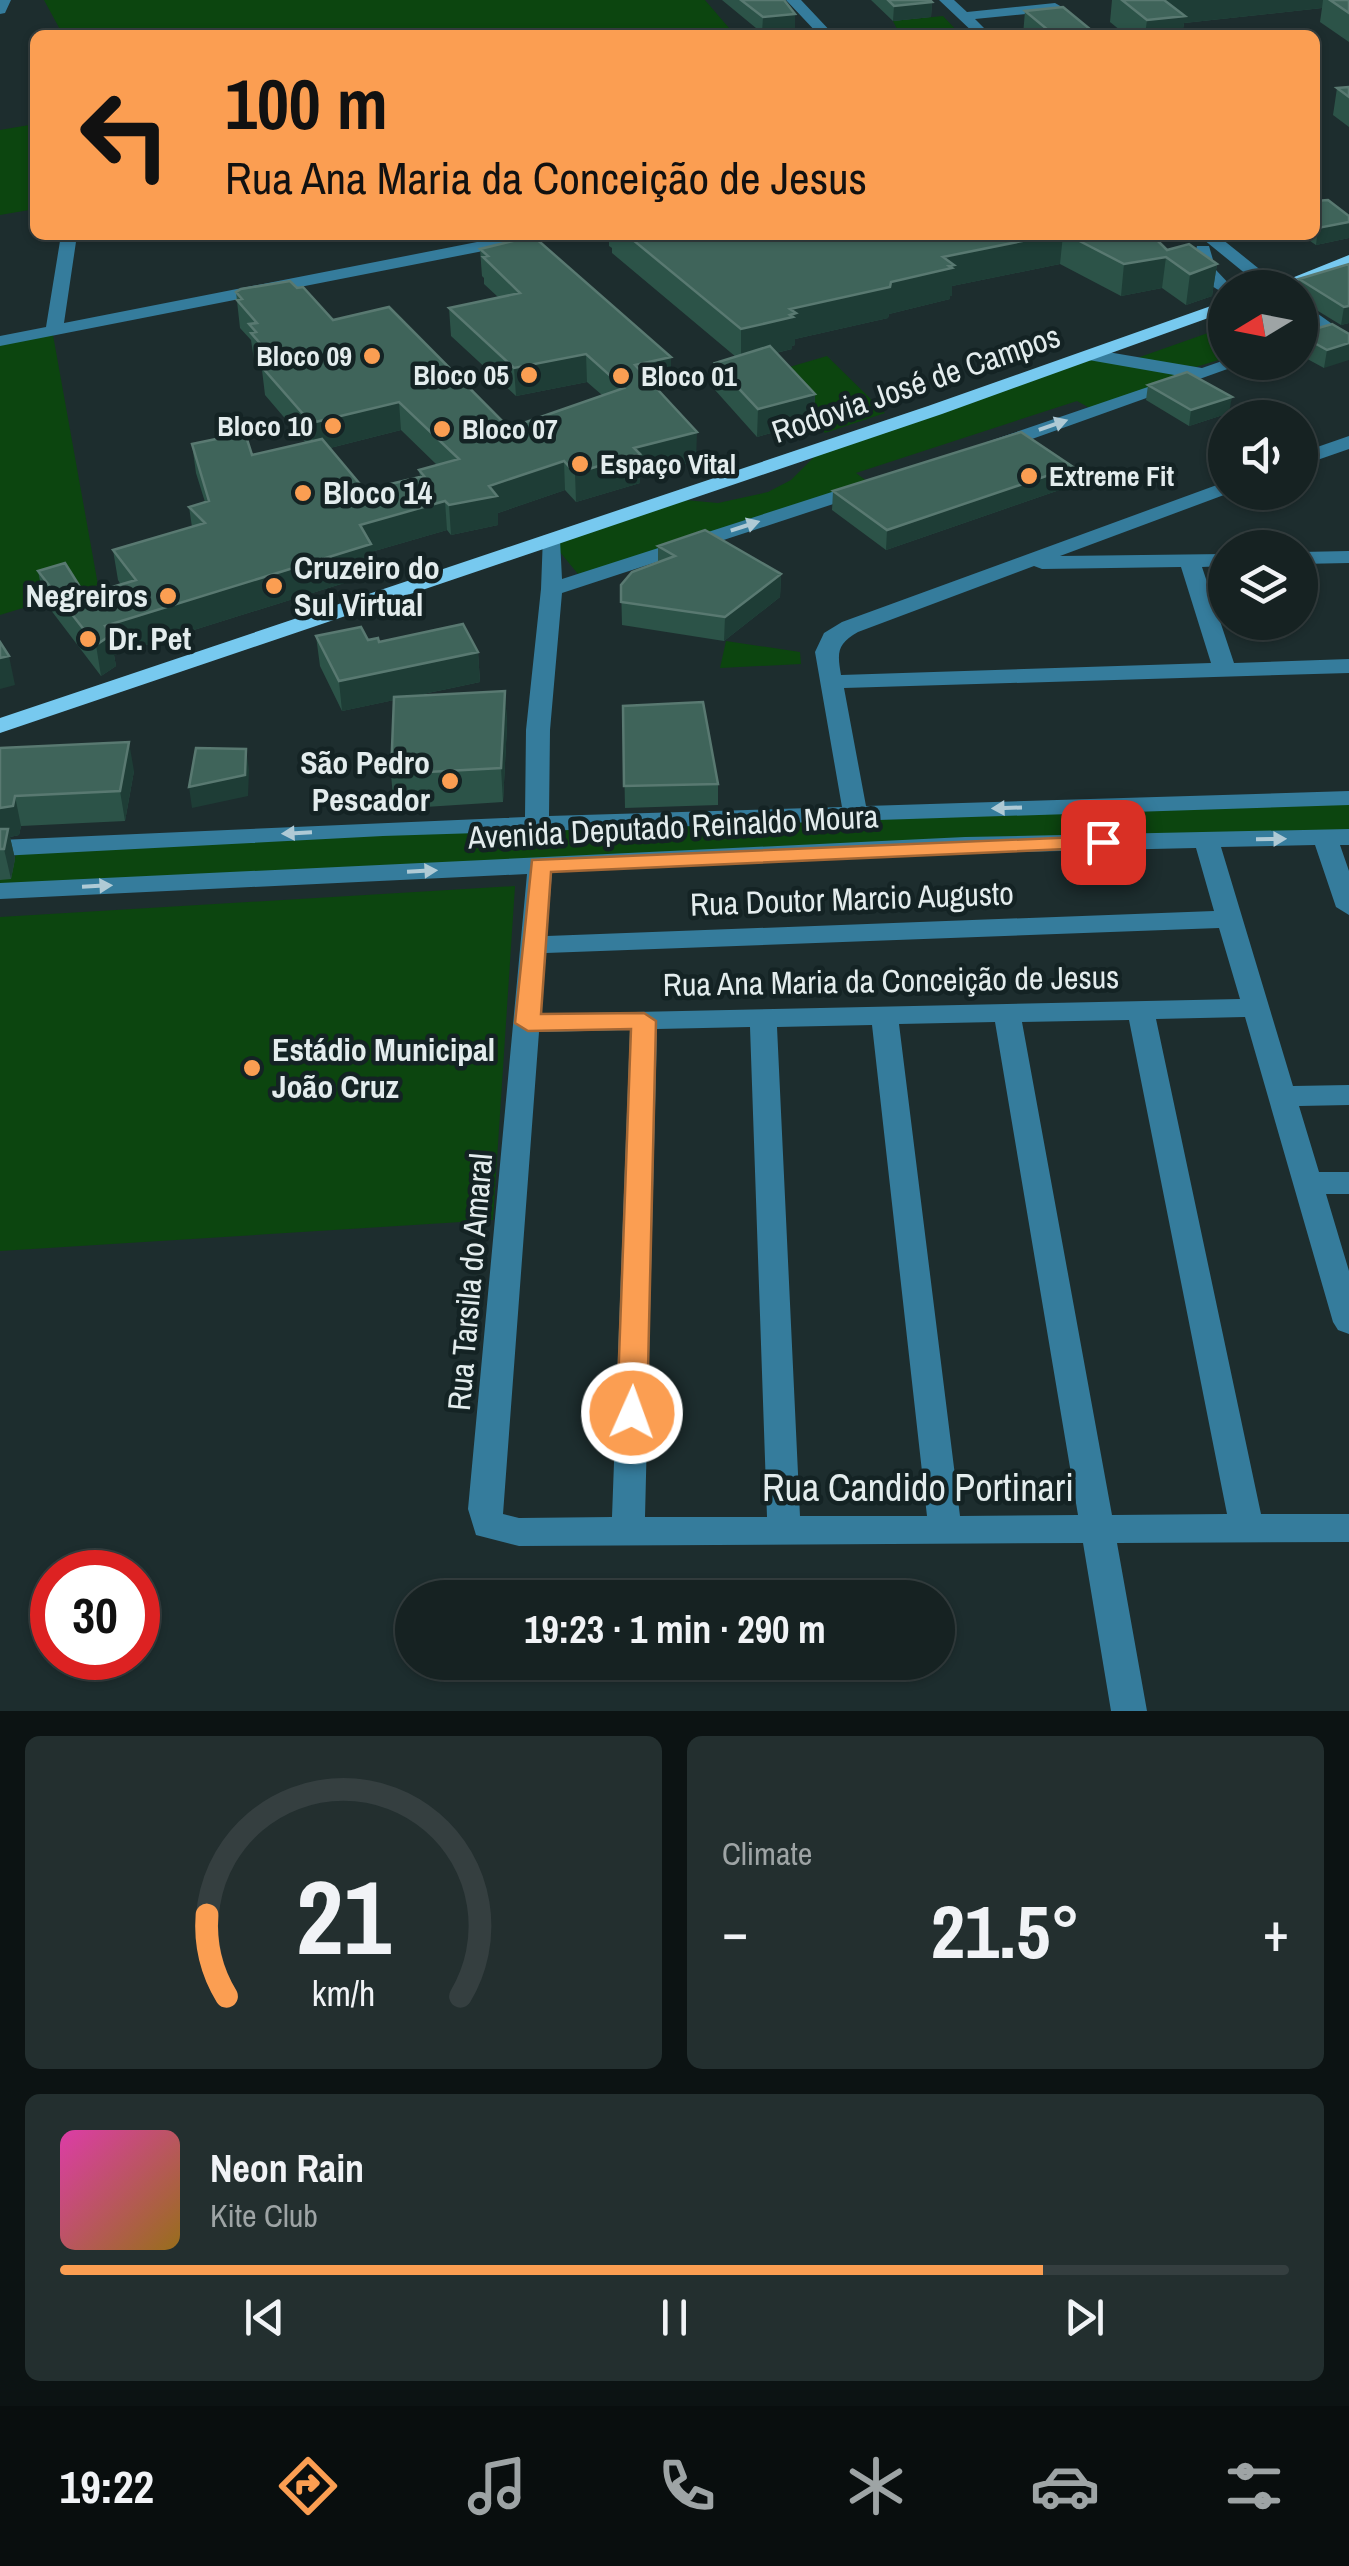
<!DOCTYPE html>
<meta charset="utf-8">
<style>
:root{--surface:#162222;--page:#232f2f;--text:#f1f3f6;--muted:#9ea4a5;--line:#353f40;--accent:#fb9e52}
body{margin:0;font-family:"Archivo Narrow",sans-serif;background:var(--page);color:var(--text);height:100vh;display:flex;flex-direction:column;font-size:38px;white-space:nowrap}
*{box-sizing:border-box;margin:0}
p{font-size:32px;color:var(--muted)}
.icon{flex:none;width:55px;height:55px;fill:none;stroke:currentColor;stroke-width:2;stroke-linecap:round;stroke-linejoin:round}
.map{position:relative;height:1711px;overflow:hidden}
.panel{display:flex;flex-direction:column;gap:25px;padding:25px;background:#0c1313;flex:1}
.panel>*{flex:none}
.guide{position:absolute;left:30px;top:30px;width:1290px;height:210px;border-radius:15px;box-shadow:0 2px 8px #0004,0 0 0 2px var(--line);background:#fb9e52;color:#111;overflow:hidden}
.needle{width:65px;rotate:260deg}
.fabs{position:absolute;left:1208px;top:270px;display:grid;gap:20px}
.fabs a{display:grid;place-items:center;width:110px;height:110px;border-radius:50%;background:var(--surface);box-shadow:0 2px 8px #0004,0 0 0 2px var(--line);font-size:50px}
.speed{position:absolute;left:30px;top:1550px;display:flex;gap:20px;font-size:50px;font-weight:700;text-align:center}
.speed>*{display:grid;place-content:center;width:130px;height:130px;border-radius:50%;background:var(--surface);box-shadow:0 2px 8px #0004,0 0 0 2px var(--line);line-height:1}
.speed .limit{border:15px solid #d22;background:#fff;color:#111}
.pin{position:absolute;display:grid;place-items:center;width:85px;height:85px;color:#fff;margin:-42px;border-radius:20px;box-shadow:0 5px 15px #0006}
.me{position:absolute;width:110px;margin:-55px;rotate:2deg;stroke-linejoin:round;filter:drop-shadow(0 0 8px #0008)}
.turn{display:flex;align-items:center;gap:35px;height:210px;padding:0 30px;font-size:45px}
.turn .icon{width:130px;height:130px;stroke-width:2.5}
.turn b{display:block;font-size:70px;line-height:85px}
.big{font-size:75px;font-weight:800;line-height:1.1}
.panel .tile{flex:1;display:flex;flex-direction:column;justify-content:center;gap:15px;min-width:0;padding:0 35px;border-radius:15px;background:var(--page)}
.panel .dial{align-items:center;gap:0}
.dial svg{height:260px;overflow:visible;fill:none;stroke:var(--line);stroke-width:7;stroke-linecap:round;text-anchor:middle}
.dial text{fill:var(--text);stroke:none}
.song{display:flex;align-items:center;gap:30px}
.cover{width:120px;height:120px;border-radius:15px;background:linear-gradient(135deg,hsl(320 70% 55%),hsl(40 70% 35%))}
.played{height:10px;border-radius:5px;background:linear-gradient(90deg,var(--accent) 80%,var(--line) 80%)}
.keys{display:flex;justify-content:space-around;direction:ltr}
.heat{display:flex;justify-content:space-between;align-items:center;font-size:55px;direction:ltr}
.panel .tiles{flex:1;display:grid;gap:25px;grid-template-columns:1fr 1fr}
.tile:last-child{grid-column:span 2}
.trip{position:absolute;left:395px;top:1580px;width:560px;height:100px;border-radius:50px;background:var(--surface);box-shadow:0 2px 8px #0004,0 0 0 2px var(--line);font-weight:800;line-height:100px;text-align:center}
.menu{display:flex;height:160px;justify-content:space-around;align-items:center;background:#090e0e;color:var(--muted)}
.menu .icon{width:70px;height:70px}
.menu .active{color:var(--accent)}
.menu b{font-size:45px;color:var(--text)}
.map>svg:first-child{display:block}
.green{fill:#0c450f}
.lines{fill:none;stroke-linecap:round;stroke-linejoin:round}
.minor{fill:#357c9c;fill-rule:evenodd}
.major{fill:#77c9ef;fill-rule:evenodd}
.wall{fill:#2c5348;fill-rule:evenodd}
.shaded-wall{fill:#1e3d36}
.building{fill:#3f645a;stroke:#597971;stroke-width:2.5}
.oneway{fill:#afcad5}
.route{fill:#fb9e52;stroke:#a36735;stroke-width:2.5}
.poi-dot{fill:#fb9e52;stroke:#142324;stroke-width:4}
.labels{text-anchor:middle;stroke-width:9;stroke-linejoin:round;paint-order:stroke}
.far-poi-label{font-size:28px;font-weight:bold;fill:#e3eced;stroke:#142324;text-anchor:start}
.street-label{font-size:32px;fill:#e3eced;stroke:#142324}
.poi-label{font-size:32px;font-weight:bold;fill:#e3eced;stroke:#142324;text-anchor:start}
.near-street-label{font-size:38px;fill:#e3eced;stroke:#142324}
</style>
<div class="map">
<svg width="1349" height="1711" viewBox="0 0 1349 1711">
<rect width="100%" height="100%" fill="#1d2d2e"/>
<path class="green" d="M44,0H705L735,35H63Z
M943,16L960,34L853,35L898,31L893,21Z
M35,124V209L0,215V130Z
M1225,327V358L1196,367L1137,358Z
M53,335L98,585L0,615V345Z
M1090,355L1204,374L1095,411L1077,401L856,473L872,485L578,574L550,540L673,499L718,503L768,492L791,480L824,447Z
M827,356L885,413L825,433L769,373Z
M726,641L800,652L801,664L720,668Z
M1349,798V836L0,891V859L15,858L17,847Z
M515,886L493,1220L0,1251V917Z"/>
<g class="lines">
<path class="minor" d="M0,0H11L5,13L0,14Z
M786,0H801L834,35H819Z
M939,0H954L967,12L1055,3L1062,7L1055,11L975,19L991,35H976Z
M61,235H77L64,323L513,235H547L539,240L0,346V336L46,327Z
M1198,235H1217L1283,288H1263Z
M1197,246H1209L1216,270L1233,288H1225V293C1206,286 1190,266 1197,246Z
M1300,301L1349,336V350L1300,315Z
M1090,349L1202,368L1225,360L1247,362L1001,450H987V442L1180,376L1083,359L1081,355Z
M1349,436V449L1300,466V453Z
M866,481L873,483V491L562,593L550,730L549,816L842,807L815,652L824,633L842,622L1225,482V492H1232L1060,556L1225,554V566L1202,567L1234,663L1349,659V673L844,688L866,806L1349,791V805L383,836L0,856V840L525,817L526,730L541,589L543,536L550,534L560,540L562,579ZM1034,566L1042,569L1181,567L1211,663L841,675C837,652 837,644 858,632Z
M1349,551V563L1300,564V552Z
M1349,829V845H1340L1349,871V915L1336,907L1315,845L1221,847L1293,1086L1349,1085V1105L1299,1106L1319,1172H1349V1194H1326L1349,1271V1334L1338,1330L1333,1322L1245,1017L1156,1019L1261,1514H1349V1542L1117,1543L1147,1711H1111L1083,1543L519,1546L476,1535L468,1509L527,874L0,899V883L965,837ZM1196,848L1214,911L547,936L552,872L965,853ZM1219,928L1240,999L541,1014L546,953ZM1129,1020L1227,1514L1112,1515L1022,1022ZM995,1022L1078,1515L960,1516L899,1024ZM872,1025L927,1516H800L777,1027ZM750,1027L767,1517H645L657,1029ZM630,1030L612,1517L519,1518L503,1514L539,1032Z"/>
<path class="major" d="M1349,255V266L1292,288H1267Z
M1225,301V312L942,414L0,733V718L928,406Z"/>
</g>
<path class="wall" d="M722,0H785L795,14V29L762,33Z
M871,0H930L932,2L931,17L893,21Z
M1112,0H1349V42L1320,22L1322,8L1184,23L1182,35H1126L1110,22Z
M1025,11L1096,35H1023Z
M1349,87V127L1333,115L1337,88Z
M1315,201L1349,216V238L1316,245L1301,235H1315Z
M609,235H1152L1167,250L1217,264L1212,296L1186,305L1162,288L1121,296L1060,264L952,286V296H950V299L889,314L888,318L795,339V345L792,346V349L776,353L815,394L814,421L757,437L715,390V363L736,357L612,253V248L609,246Z
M480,249L671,384L656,388L696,461L640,475V483L576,502L565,490L498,513V525L451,535L447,530L371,552L373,574L114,655L116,666L101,676L44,601L38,571L85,595L121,585L118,580L113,550L192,527L189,507L205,502L196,473L192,444L252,455L306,443L265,395L262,370L254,360L251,340L240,328L236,292L297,288L333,320L509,428L602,395L587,382L516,396L451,336L449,308L498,297L484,284V278L482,276ZM401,430L437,465L419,470L420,477L365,490L330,448Z
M1349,264V323L1341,325L1300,300V288H1297L1299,279Z
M1300,326L1304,332L1349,334L1324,368L1300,355Z
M1148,385L1229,413L1189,426L1146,400Z
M1073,467L1071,486L886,550L832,510L833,491Z
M658,546L781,574L780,597L724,641L622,625L621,585L658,562Z
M316,636L478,652L480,682L414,696L505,691L507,725L503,802L394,809L391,774L394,700L342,711L320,666Z
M623,706L718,784V805L625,808Z
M0,748L134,771L125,821L21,826L19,835L10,837L15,859L11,879L0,880Z"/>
<path class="shaded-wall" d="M1160,0H1323L1322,8L1184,23L1182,35H1145L1147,20Z
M932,2L931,17L893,21L894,6Z
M795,14V29L762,33L763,17Z
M1349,222V238L1316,245L1318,228Z
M1052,235H1063L1060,264L952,286V296H950V299L889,314L888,318L795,339V345L792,346V349L741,361V329L790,309L891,282L943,257Z
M1166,257L1162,288L1121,296L1124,264Z
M1217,264L1212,296L1186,305L1190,274Z
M1349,306V323L1341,325L1344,307Z
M1349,343V360L1324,368L1327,350Z
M586,354L587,382L516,396L514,368Z
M671,357V384L635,393V365Z
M815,394L814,421L757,437L758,409Z
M1232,397L1229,413L1189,426L1191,410Z
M399,402L401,430L314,452L311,423Z
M697,432L696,461L640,475V483L576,502L575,473L634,448Z
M564,461L565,490L498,513V525L451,535L449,505L489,486Z
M1073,467L1071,486L886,550L887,530Z
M445,501L447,530L371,552L373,574L114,655L116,666L101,676L96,645L105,626L360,525Z
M781,574L780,597L724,641L725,617Z
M478,652L480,682L342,711L339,681Z
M9,656L15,685L0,689V658Z
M505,691L507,725L503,802L501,768Z
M129,742L134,771L125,821L120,791Z
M246,749L249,770L248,796L192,808L189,787Z
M15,796L21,826L19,835L10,837L15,859L11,879L4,849L0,839V808Z"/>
<path class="building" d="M741,0H784L795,14L763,17Z
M888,0H930L932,2L894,6Z
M1122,0H1164L1185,16L1147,20Z
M1330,0H1349V13Z
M1063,7L1096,34L1054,35L1025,11Z
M1349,87V97L1337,88Z
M1328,200L1349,216V222L1318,228L1315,225V201Z
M627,235H1052L943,257L954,265L949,266L952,268L891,282L890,287L790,309L796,313L790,315L793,317L741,329Z
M1068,235H1152L1167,250L1189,244L1217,264L1190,274L1166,257L1124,264Z
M533,236L671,357L635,365L697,432L634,448L640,454L575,473L564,461L489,486L497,496L449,505L445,501L360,525L371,544L105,626L111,635L96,645L38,571L65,563L85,595L136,580L113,550L205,523L189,507L209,501L192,444L245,433L252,455L322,439L365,490L424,476L419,470L459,459L399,402L311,423L262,367L268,366L261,358L271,356L251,333L256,332L249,324L257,323L237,300L242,299L236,292L241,289L290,281L297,288L303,287L333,320L389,307L509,428L624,388L586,354L514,368L449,308L520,293L483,257L488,256L480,249Z
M1349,264V306L1344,307L1299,279Z
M1332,324L1349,334V343L1327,350L1300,335V326L1304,332Z
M770,346L815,394L758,409L715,363Z
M1187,372L1232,397L1191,410L1148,385Z
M1021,432L1073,467L887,530L833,491Z
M705,530L781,574L725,617L621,602V585L632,572L675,556L658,546Z
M463,624L478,652L339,681L316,636L361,627L368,640L378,638L379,642Z
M0,642L9,656L0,658Z
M505,691L501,768L391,774L394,697Z
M703,702L718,784L624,786L623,706Z
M129,742L120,791L15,796L13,806L0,808V748Z
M196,748L246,749L245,775L189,787Z
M0,829H8L4,849H0Z"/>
<defs><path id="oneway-solid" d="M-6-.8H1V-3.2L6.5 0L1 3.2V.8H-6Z" transform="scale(2.5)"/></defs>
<g class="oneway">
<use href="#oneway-solid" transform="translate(1053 425) rotate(-19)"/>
<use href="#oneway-solid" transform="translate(745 526) rotate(-18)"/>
<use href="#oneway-solid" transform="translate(1007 808) rotate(178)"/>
<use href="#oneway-solid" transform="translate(297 833) rotate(177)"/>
<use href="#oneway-solid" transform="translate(1271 839) rotate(-1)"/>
<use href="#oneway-solid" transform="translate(422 871) rotate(-3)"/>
<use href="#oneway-solid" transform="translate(97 886) rotate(-3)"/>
</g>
<path class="route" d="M1103,836L1111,838L1114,842L1111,847L551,872L541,1014L644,1013L656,1021L647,1413L642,1422L632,1425L622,1422L617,1413L631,1029L528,1031L515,1023L532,860Z"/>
<g class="poi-dot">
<circle cx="372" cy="356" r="10"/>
<circle cx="529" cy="375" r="10"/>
<circle cx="621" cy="376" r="10"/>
<circle cx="333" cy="426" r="10"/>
<circle cx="442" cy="429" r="10"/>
<circle cx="580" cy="464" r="10"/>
<circle cx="1029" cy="476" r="10"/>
<circle cx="303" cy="493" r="10"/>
<circle cx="274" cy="586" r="10"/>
<circle cx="168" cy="596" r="10"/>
<circle cx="88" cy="639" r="10"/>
<circle cx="450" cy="781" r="10"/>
<circle cx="252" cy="1068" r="10"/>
</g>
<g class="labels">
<g class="far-poi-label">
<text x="352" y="366" text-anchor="end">Bloco 09</text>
<text x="509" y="385" text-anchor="end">Bloco 05</text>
<text x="641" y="386">Bloco 01</text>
<text x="313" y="436" text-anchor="end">Bloco 10</text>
<text x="462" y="439">Bloco 07</text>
<text x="600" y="474">Espaço Vital</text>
<text x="1049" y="486">Extreme Fit</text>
</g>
<g class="street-label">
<text transform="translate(916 384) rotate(-19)" y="11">Rodovia José de Campos</text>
<text transform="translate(673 827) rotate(-3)" y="11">Avenida Deputado Reinaldo Moura</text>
<text transform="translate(852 899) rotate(-2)" y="11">Rua Doutor Marcio Augusto</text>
<text transform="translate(891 981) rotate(-1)" y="11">Rua Ana Maria da Conceição de Jesus</text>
<text transform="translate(470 1282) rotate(-85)" y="11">Rua Tarsila do Amaral</text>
</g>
<g class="poi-label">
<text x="323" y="504">Bloco 14</text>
<text x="294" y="579">Cruzeiro do<tspan x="294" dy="37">Sul Virtual</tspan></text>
<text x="148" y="607" text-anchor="end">Negreiros</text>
<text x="108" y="650">Dr. Pet</text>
<text x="430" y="774" text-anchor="end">São Pedro<tspan x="430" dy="37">Pescador</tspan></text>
<text x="272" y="1061">Estádio Municipal<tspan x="272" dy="37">João Cruz</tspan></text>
</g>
<g class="near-street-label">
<text x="918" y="1501">Rua Candido Portinari</text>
</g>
</g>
</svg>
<div class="fabs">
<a><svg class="needle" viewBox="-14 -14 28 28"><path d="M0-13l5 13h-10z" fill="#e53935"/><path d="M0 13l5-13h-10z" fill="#9ea4a5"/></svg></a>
<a><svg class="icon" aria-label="sound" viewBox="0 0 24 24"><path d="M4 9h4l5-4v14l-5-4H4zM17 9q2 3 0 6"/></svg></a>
<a><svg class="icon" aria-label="layers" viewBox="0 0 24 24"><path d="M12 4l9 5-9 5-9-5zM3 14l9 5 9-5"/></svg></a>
</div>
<div class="speed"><div class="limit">30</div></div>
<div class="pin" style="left:1103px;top:842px;background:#d93025"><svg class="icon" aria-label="arrive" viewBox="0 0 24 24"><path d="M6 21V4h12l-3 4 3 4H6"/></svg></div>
<svg class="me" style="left:632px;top:1413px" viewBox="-20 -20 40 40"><circle r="17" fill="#fb9e52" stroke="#fff" stroke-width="3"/><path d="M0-11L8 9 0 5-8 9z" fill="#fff"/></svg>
<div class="trip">19:23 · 1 min · 290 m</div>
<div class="guide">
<div class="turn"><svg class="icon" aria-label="left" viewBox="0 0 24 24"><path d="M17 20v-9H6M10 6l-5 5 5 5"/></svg><div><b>100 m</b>Rua Ana Maria da Conceição de Jesus</div></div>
</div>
</div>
<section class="panel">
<div class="tiles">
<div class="tile dial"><svg viewBox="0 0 100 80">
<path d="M14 69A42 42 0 1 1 86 69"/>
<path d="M14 69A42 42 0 0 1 8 44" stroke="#fb9e52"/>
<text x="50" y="56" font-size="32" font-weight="700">21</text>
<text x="50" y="72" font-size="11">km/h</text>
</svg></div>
<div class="tile"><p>Climate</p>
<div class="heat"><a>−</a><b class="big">21.5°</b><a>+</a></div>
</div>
<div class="tile">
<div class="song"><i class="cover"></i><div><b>Neon Rain</b><p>Kite Club</p></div></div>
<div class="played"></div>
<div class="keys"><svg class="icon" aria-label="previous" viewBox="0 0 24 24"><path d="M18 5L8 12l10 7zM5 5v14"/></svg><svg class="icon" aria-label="pause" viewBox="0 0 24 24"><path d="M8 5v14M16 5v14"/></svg><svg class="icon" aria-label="next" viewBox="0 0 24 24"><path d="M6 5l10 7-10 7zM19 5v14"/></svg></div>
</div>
</div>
</section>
<nav class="menu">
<b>19:22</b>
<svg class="icon active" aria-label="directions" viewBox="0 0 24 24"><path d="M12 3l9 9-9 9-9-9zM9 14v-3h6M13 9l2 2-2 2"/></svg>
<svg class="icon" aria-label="music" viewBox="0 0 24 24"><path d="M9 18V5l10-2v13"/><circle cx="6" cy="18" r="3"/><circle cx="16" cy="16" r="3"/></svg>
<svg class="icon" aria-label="phone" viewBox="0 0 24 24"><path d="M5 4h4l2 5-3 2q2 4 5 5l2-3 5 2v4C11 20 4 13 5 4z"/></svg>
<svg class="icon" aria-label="climate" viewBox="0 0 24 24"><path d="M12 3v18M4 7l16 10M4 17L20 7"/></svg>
<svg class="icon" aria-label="car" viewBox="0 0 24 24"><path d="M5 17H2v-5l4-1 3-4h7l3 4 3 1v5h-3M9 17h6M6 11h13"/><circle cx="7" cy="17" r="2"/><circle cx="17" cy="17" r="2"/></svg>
<svg class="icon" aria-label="filters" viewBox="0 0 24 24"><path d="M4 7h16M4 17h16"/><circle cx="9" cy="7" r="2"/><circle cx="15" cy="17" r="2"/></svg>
</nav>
